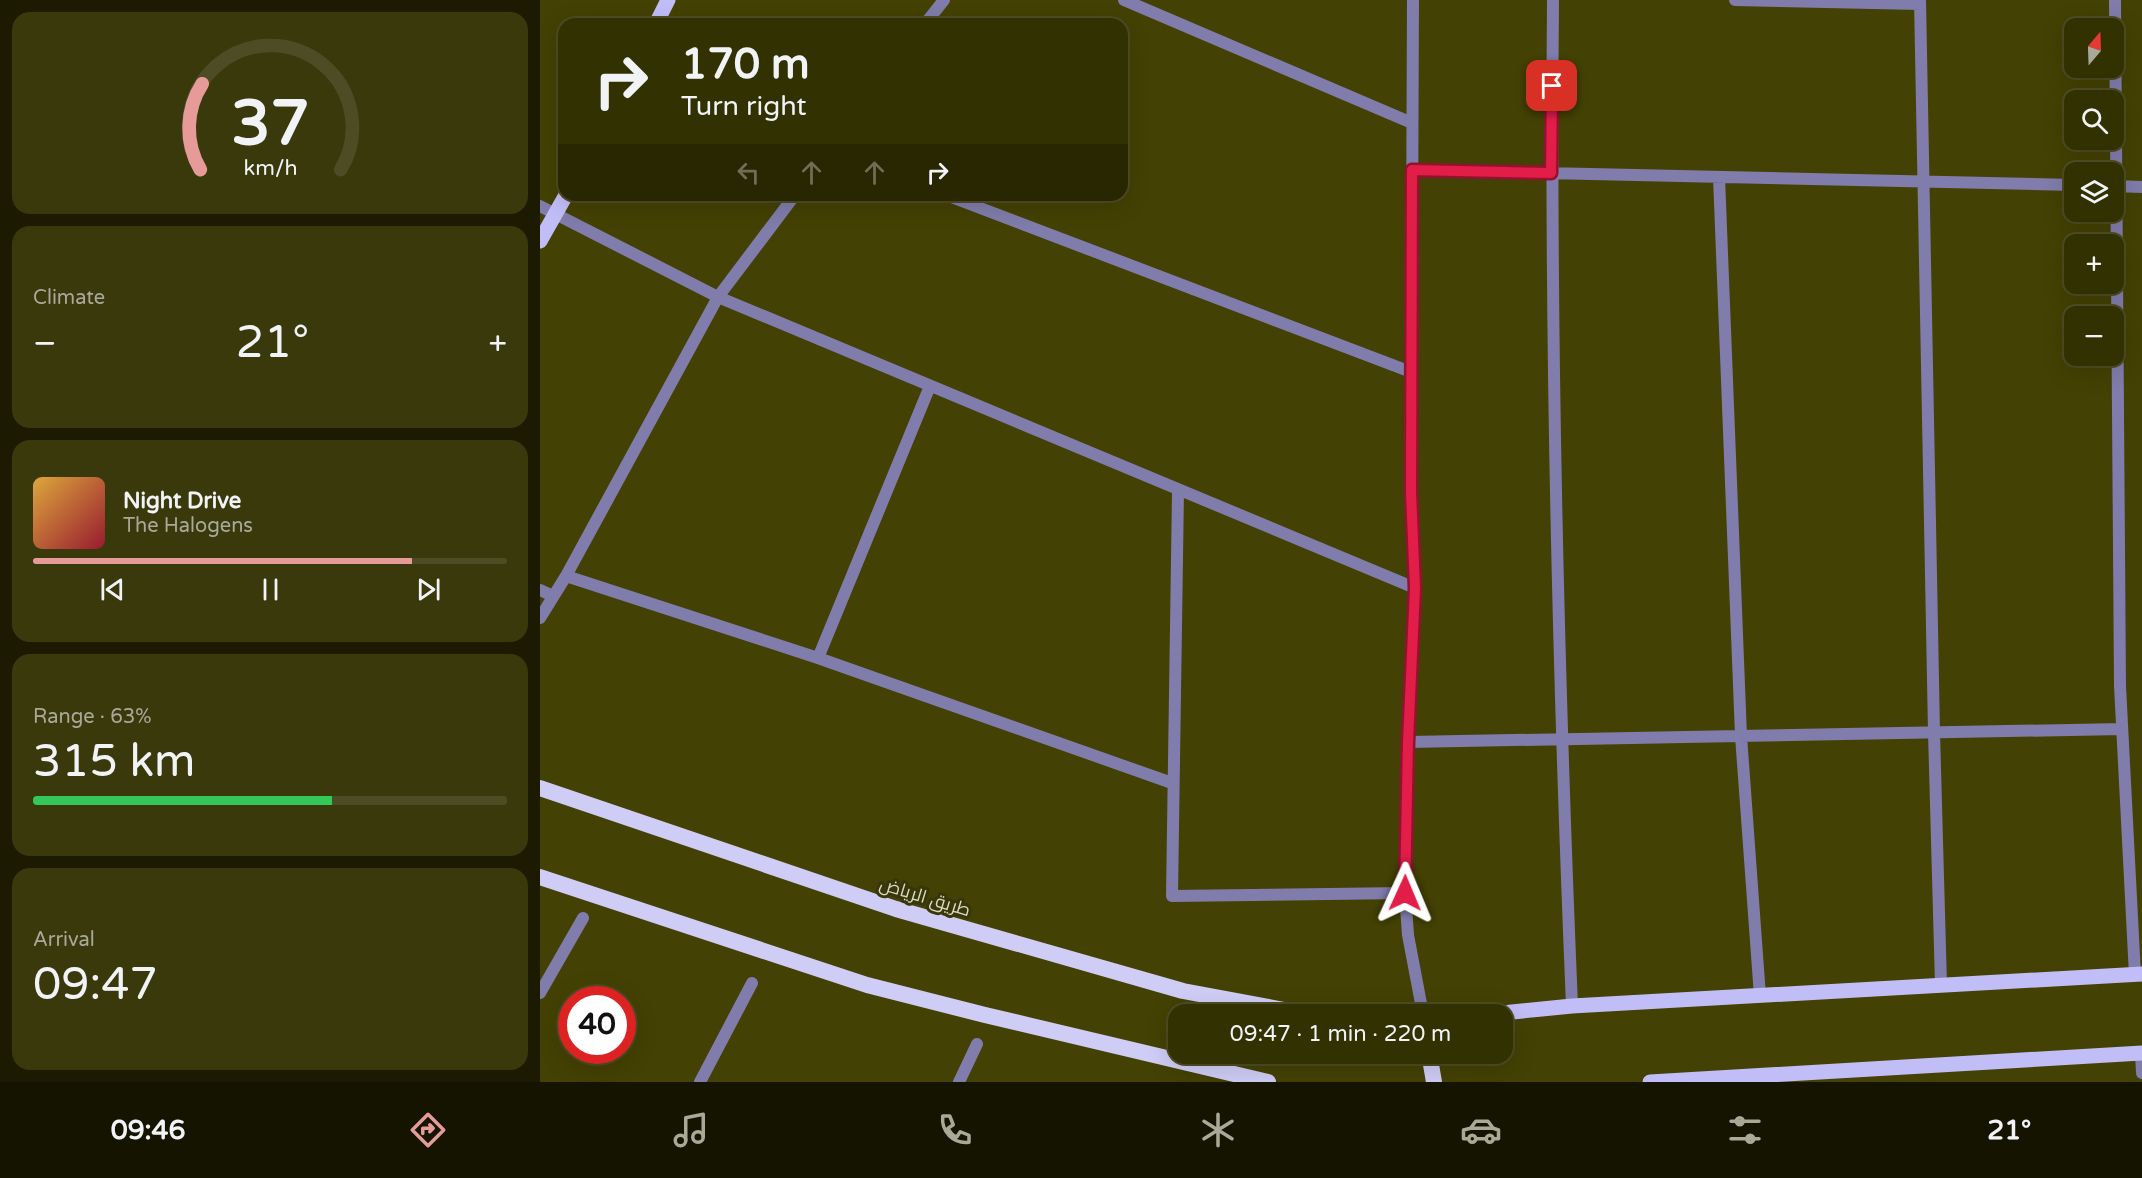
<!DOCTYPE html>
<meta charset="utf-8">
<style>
:root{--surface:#323102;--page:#3a390c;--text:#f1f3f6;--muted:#a8a999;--line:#4d4c24;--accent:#e69b98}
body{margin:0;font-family:"Varela Round",Cairo,sans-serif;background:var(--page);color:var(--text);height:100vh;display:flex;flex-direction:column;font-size:22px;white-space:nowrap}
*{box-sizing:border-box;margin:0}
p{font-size:20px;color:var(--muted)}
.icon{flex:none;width:33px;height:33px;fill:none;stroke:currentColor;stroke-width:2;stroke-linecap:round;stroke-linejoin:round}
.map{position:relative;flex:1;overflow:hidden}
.drawer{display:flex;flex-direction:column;gap:12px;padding:12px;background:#1c1b01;width:540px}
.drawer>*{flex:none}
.banner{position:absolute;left:18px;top:18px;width:570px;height:183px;border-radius:18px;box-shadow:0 6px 24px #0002,0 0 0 2px var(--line);background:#323102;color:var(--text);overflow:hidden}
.needle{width:39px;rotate:19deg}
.fabs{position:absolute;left:1524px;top:18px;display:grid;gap:12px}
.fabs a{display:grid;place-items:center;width:60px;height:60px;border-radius:12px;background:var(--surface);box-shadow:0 6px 24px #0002,0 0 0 2px var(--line);font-size:30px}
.speed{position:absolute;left:18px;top:986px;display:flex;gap:12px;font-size:30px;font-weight:700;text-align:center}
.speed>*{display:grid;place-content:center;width:78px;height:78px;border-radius:50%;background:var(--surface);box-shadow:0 6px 24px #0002,0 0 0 2px var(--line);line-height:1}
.speed .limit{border:9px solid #d22;background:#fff;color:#111}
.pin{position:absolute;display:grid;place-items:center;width:51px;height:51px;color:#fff;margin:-26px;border-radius:12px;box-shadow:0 3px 9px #0006}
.me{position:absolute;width:66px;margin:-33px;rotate:1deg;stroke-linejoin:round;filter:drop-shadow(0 0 4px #0008)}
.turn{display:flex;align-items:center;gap:21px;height:126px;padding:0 24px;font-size:27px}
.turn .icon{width:78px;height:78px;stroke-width:2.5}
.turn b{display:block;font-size:42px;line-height:51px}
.lanes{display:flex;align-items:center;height:57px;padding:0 24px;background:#0003;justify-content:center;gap:30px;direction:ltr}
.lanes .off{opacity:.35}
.big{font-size:45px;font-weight:600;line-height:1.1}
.drawer .card{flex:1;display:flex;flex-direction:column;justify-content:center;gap:9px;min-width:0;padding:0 21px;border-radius:18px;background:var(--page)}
.drawer .dial{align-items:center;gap:0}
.dial svg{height:156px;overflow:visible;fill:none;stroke:var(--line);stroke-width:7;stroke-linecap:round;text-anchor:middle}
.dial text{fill:var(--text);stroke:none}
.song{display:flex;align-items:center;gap:18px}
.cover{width:72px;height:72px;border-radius:9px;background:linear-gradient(135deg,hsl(40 70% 55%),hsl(350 70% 35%))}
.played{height:6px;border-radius:3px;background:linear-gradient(90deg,var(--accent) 80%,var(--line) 80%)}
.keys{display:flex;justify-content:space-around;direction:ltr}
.heat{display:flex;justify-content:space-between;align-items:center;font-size:33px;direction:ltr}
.charge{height:9px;border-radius:4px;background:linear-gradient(90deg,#34c759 63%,var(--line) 0)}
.trip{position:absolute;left:628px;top:1004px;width:345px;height:60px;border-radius:18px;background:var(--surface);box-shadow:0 6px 24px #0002,0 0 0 2px var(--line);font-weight:600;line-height:60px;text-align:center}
.dock{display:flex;height:96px;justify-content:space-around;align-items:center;background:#141401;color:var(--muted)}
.dock .icon{width:42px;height:42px}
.dock .selected{color:var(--accent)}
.dock b{font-size:27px;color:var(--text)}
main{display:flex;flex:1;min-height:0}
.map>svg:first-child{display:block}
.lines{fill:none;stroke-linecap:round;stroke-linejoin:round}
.service{stroke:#807cab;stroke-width:12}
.minor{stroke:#807cab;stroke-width:12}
.tertiary{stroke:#807cab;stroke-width:12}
.primary{stroke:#c1bdf7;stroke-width:15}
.trunk{stroke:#cfccf5;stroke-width:16}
.route-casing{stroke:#92132f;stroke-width:15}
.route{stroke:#e11d48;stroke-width:10}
.labels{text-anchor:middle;stroke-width:6;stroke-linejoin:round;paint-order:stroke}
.street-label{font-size:18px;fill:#dadbbe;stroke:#38360b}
</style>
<main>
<section class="drawer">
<div class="card dial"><svg viewBox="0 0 100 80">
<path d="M14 69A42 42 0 1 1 86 69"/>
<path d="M14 69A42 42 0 0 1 15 25" stroke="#e69b98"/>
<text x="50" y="56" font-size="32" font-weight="700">37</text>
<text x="50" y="72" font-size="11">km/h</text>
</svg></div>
<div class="card"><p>Climate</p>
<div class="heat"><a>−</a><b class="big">21°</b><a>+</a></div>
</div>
<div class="card">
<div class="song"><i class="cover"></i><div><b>Night Drive</b><p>The Halogens</p></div></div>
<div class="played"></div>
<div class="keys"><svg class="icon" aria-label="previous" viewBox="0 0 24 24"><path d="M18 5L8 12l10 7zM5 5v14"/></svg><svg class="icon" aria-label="pause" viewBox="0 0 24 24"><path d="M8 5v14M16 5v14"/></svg><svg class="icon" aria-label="next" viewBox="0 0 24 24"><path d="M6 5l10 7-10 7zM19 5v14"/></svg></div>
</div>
<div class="card"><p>Range · 63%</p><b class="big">315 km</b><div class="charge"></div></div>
<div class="card"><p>Arrival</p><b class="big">09:47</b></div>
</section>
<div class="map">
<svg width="1602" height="1082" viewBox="0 0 1602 1082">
<rect width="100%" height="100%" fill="#434103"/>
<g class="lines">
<path class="service" d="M0,590L13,596"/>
<path class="minor" d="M584,0L872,123
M1013,0C1010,335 1018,671 1032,1006
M1195,0L1380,4
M1380,0L1394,732L1401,985
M1575,0L1580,686L1595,975
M385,24L404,0
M872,170L1534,185
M1179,177L1201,736L1220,996
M1574,186L1602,187
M406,195L871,372
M0,206L178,297L875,588
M638,491L632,896L865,893
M26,576L278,658L632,783
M0,618L26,576L178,297L255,195
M278,658L390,386
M868,742L1582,729
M0,993L43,918
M1601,1053L1602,1073
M160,1082L212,983
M419,1082L437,1044"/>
<path class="tertiary" d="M873,0L871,492L875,588L868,742L865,893L868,935L883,1014"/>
<path class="primary" d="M116,24L128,0
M0,241L26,195
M952,1014L1032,1006L1602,974
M1110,1082L1602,1053"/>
<path class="trunk" d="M0,788L356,909L643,991L766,1014
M0,877L327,985L445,1015L728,1082
M889,1053L894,1082"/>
</g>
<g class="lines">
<defs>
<path id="route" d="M865,893L868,742L875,588L871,492L872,170L1011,173L1012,86"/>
</defs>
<use href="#route" class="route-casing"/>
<use href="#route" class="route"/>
</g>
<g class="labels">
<g class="street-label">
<text transform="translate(385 897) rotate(17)" y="6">طريق الرياض</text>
</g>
</g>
</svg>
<div class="fabs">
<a><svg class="needle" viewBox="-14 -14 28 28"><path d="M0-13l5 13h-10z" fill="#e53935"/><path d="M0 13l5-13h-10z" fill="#a8a999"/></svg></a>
<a><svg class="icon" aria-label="search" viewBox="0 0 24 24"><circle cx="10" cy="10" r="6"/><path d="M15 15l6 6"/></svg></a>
<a><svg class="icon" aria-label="layers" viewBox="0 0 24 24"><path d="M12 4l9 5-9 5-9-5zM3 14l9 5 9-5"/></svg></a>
<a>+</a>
<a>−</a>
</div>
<div class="speed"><div class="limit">40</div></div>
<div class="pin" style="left:1012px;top:86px;background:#d93025"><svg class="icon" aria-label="arrive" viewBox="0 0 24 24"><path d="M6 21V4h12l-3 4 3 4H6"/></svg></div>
<svg class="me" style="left:865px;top:893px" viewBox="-20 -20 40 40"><path d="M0-17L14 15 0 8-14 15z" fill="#e11d48" stroke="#fff" stroke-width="4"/></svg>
<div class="trip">09:47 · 1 min · 220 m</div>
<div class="banner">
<div class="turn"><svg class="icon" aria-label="right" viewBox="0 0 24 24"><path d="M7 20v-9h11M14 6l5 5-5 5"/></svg><div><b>170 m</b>Turn right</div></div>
<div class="lanes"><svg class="icon off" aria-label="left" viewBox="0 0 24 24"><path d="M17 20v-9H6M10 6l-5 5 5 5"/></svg><svg class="icon off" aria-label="ahead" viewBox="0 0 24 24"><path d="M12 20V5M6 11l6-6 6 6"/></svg><svg class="icon off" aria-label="ahead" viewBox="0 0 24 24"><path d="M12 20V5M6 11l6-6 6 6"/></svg><svg class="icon" aria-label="right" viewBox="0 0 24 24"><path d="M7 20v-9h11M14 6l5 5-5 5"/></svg></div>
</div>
</div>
</main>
<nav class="dock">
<b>09:46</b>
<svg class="icon selected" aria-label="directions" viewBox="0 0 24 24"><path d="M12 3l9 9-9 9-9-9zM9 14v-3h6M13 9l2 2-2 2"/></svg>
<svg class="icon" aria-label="music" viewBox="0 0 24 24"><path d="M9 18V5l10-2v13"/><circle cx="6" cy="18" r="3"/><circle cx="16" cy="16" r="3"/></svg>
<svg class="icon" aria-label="phone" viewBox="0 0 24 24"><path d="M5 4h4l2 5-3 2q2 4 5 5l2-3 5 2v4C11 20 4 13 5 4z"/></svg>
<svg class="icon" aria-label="climate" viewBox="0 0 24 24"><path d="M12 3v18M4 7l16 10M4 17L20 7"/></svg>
<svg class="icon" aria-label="car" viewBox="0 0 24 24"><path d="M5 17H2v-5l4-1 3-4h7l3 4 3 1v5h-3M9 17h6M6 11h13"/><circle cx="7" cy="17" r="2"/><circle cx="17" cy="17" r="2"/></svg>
<svg class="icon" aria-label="filters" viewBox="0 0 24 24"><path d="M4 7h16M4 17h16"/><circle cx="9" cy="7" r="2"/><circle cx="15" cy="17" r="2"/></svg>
<b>21°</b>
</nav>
